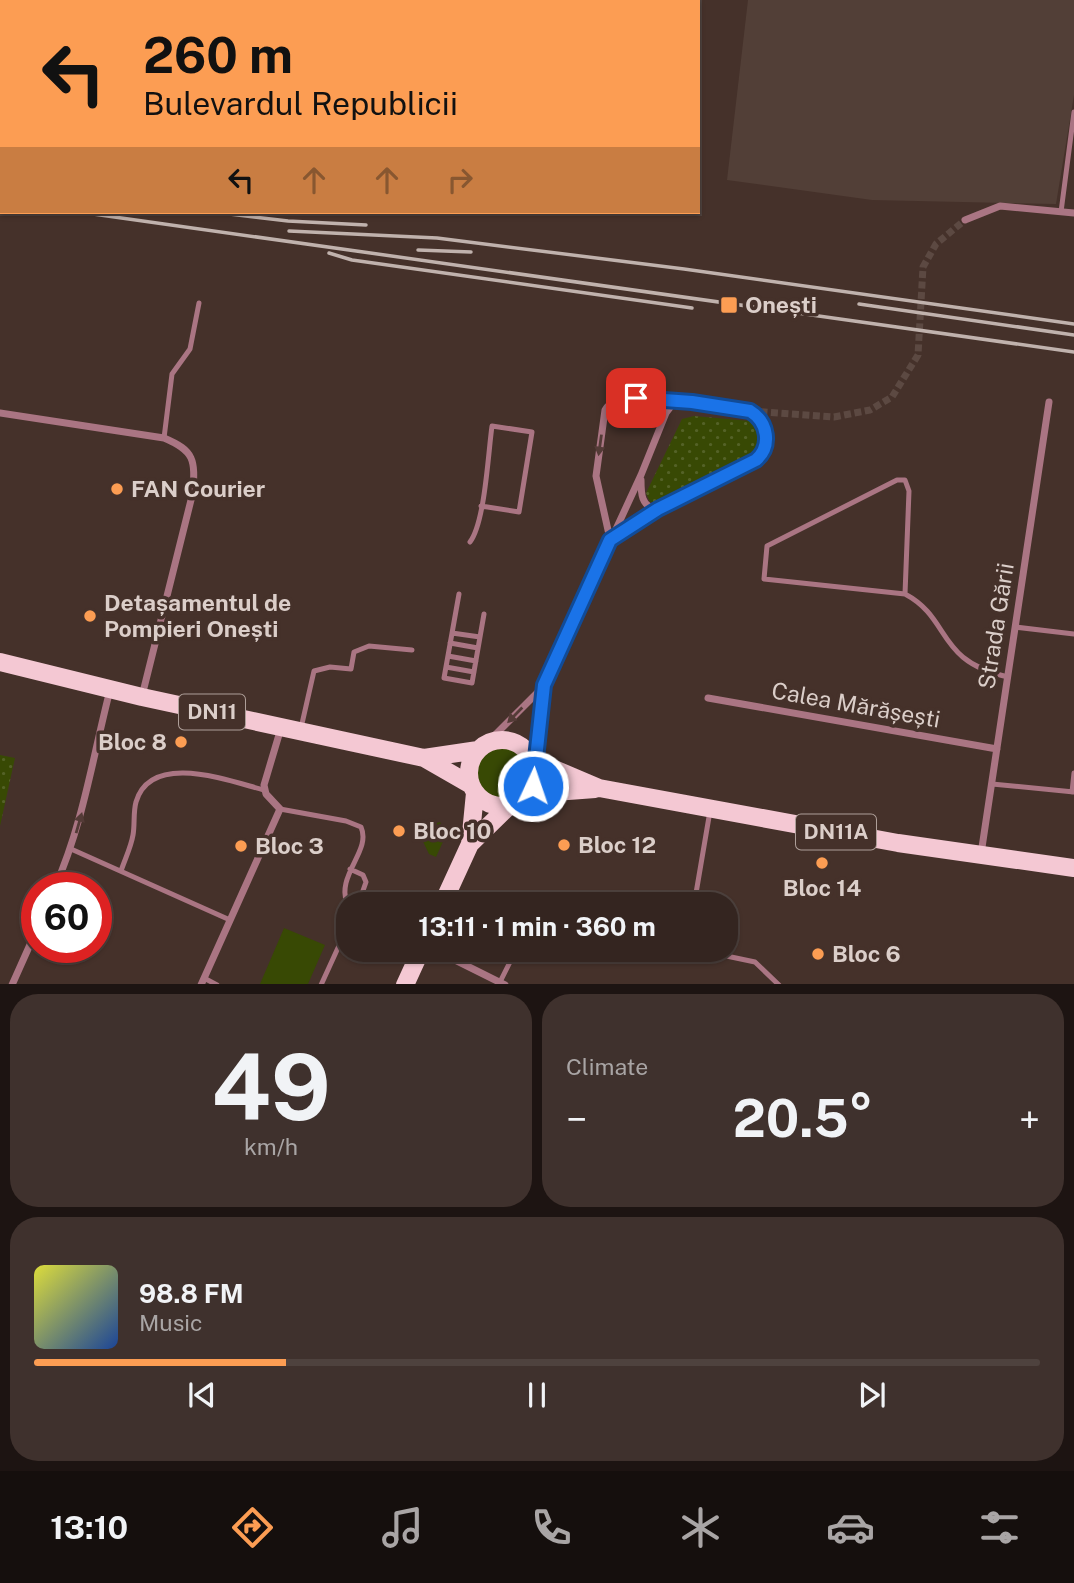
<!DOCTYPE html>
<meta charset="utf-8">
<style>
:root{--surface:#342520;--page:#3f312d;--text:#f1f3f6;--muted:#a9a5a5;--line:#4e423e;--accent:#fc9d53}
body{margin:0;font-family:"Public Sans",sans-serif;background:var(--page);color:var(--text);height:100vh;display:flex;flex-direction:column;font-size:26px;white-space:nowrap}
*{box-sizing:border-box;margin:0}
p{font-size:23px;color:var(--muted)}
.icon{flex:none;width:38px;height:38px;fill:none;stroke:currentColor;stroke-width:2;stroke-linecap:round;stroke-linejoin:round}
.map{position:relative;height:984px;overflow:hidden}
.panel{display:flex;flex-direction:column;gap:10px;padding:10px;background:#1d1412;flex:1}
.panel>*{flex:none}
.hud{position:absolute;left:0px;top:0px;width:700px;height:214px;box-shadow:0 2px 5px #0004,0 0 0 2px var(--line);background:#fc9d53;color:#111;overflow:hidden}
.speed{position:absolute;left:21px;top:872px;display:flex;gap:14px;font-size:35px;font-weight:700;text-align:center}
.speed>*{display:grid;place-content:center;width:91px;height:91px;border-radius:50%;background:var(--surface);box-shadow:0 2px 5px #0004,0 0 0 2px var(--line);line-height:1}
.speed .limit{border:10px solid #d22;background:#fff;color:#111}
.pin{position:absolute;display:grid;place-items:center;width:60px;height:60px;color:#fff;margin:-30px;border-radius:14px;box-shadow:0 4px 10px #0006}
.me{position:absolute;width:77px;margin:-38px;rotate:3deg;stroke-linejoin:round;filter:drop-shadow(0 0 5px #0008)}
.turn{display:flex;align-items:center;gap:24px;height:147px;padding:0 28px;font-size:32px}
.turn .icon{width:91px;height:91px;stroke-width:2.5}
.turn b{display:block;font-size:49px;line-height:60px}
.lanes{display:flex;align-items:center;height:66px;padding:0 28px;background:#0003;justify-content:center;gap:35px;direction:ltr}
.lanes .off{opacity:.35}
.big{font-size:52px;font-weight:700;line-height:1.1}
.panel .card{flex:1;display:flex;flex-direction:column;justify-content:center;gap:10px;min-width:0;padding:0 24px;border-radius:28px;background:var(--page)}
.panel .dial{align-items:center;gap:0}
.dial b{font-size:91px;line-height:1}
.song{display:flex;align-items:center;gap:21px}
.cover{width:84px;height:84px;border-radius:10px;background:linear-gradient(135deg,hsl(60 70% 55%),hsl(220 70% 35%))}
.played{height:7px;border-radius:4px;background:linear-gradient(90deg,var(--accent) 25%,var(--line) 25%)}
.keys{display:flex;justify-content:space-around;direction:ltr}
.heat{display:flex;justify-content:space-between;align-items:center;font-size:38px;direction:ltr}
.panel .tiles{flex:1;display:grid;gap:10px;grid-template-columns:1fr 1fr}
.card:last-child{grid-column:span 2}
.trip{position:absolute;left:336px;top:892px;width:402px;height:70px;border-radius:28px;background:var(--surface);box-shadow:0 2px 5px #0004,0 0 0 2px var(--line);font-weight:700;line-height:70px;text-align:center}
.tabs{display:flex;height:112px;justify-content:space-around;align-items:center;background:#150f0d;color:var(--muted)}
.tabs .icon{width:49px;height:49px}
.tabs .on{color:var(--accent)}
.tabs b{font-size:32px;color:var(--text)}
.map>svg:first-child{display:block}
.industrial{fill:#523f37}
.green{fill:#384904}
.park{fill:url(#park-dots)}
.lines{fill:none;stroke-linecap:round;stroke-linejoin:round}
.minor-tunnel{stroke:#5c4942;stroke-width:7;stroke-dasharray:7 3.5;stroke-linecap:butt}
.service{stroke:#aa7583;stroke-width:5}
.minor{stroke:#aa7583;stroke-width:7}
.primary{stroke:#f4c8d3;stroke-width:18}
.rail{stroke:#c0b2ad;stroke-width:3.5}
.oneway{fill:#543b37}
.route-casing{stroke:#114b97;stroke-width:18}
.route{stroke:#1a73e8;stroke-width:12}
.poi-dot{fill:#fc9d53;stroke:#45312a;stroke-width:2.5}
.labels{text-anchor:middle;stroke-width:7;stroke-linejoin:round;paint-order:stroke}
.shield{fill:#45312a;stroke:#ae9f99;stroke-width:2}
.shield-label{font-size:21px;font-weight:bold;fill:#dbcec9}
.poi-label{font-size:23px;font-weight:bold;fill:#dbcec9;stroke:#45312a;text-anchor:start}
.street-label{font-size:23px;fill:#dbcec9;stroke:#45312a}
</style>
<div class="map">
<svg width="1074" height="985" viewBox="0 0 1074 985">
<defs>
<pattern id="park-dots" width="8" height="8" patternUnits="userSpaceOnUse" patternTransform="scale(1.75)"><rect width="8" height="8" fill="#384904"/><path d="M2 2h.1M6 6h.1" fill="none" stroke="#546227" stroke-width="1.8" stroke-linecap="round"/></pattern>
</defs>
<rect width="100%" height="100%" fill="#45312a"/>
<path class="industrial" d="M748,0H1074V95L1056,204L872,200L727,180Z"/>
<path class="green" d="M476 772a26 26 0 1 1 52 0a26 26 0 1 1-52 0Z
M440,822L447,833L436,857L429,854L417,829Z
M284,928L325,945L308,984H260Z"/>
<path class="park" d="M694,416L750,421L760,431L761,449L755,456L659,502H650L646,493L682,419Z
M0,755L15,758L0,826Z"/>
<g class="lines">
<path class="minor-tunnel" d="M750,411L834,417L870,410L892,397L918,355L923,267L936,244L965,220"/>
<path class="service" d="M1061,212L1074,112
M164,438L172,374L190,349L199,303
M470,542C485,522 488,454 492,426L532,432L519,512L481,506
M459,594L444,678L472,683L484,614
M905,594L909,491L905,480H897L767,546L764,579L905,594C952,619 935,661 1008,677
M1015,627L1074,634
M452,633L480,637
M450,643L478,648
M448,656L476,661
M446,667L474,672
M301,728L314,671L330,667L351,669L354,652L369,646L412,650
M992,784L1074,792
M1072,792L1074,773
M280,809L346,821L361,827C372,852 334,875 348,907
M71,849L230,920
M350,869L363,875L366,882L358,905
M121,871C125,859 131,847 133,835C135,824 133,813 136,802C151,751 229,781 264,790
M694,905L710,811
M698,950L755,962L779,985
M204,978L217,985
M500,982L516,950
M321,985L348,926"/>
<path class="minor" d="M965,220L1000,206L1074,213
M0,413L164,438C195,451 195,460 193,492L142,696
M641,480C641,493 641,507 657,509
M610,539L596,476L605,410C618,389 657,399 677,400
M708,698L997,749
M486,744L544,686
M534,759L544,685L641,475L666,413L672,405L683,401L750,411C769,421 771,446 756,460L657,509L610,540
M981,854L1049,402
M55,887C83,824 93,756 110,690
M435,950L505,985
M12,985L37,929
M201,985L280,809L266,794L264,785L281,728"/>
<path class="primary" d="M0,662L142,697L424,758L471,785
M469 773a33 33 0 1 1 66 0a33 33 0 1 1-66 0Z
M424,758L478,750
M533,760L599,788L898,843L1074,868
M528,794L595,789
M470,844L510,805
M442,905L470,844L475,793
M405,985L421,950"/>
<path class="rail" d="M0,167L2,168
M0,201L2,202
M79,212L1074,352
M213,212L288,221L366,225
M289,231L437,238L684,269L1074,324
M418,250L471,252
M329,253L352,260L692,308
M859,304L1074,335"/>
</g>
<defs><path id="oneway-solid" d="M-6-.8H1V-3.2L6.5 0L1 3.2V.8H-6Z" transform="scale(1.75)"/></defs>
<g class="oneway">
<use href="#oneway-solid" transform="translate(600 445) rotate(98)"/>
<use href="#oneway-solid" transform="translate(515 715) rotate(134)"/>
<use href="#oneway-solid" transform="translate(79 823) rotate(-74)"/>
</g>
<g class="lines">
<defs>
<path id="route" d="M533,786L544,685L610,540L658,509L756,460C772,446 768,422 750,411L692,402L636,398"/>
</defs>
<use href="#route" class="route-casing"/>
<use href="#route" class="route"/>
</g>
<g class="poi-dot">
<rect x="720" y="296" width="18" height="18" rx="3.5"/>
<circle cx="117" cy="489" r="7"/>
<circle cx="90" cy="616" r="7"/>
<circle cx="181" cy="742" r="7"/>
<circle cx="399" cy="831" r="7"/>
<circle cx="564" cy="845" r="7"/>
<circle cx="241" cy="846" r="7"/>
<circle cx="822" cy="863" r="7"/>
<circle cx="818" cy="954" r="7"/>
</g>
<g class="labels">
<g class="shield">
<rect x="179" y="694.5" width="66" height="35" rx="5"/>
<rect x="796" y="814.5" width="80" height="35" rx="5"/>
</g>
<g class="shield-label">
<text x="212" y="719">DN11</text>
<text x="836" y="839">DN11A</text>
</g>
<g class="poi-label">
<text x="745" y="313">Onești</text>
<text x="131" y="497">FAN Courier</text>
<text x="104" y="611">Detașamentul de<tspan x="104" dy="26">Pompieri Onești</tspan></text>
<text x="167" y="750" text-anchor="end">Bloc 8</text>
<text x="413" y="839">Bloc 10</text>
<text x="578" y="853">Bloc 12</text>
<text x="255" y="854">Bloc 3</text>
<text x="822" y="896" text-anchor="middle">Bloc 14</text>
<text x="832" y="962">Bloc 6</text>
</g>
<g class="street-label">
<text transform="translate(996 626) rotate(-81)" y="8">Strada Gării</text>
<text transform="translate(856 705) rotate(10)" y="8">Calea Mărășești</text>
</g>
</g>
</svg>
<div class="speed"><div class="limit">60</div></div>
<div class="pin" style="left:636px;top:398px;background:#d93025"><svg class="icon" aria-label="arrive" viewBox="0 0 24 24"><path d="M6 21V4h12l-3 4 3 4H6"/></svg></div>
<svg class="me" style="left:533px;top:786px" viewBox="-20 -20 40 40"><circle r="17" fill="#1a73e8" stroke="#fff" stroke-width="3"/><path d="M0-11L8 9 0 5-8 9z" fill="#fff"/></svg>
<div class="trip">13:11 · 1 min · 360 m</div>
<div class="hud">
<div class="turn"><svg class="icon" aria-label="left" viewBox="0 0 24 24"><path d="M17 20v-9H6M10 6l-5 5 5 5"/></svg><div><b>260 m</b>Bulevardul Republicii</div></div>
<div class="lanes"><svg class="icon" aria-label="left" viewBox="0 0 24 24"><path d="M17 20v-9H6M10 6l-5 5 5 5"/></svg><svg class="icon off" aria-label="ahead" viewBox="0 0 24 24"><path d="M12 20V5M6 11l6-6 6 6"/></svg><svg class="icon off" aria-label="ahead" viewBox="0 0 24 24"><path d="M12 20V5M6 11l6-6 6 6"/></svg><svg class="icon off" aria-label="right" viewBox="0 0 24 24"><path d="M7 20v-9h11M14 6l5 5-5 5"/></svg></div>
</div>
</div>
<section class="panel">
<div class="tiles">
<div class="card dial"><b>49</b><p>km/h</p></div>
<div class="card"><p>Climate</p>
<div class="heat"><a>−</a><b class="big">20.5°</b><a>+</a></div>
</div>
<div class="card">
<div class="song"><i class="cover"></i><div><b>98.8 FM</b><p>Music</p></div></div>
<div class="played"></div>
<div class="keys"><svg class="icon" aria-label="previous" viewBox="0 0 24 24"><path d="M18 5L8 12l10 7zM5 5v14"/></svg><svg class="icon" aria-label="pause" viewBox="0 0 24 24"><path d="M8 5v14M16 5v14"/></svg><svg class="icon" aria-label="next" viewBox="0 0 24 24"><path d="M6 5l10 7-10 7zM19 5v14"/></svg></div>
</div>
</div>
</section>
<nav class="tabs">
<b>13:10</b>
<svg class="icon on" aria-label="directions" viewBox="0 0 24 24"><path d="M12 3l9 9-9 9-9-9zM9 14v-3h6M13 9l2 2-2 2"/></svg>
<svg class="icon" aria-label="music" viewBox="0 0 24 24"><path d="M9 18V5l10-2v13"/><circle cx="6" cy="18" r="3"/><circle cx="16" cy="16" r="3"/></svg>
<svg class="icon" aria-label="phone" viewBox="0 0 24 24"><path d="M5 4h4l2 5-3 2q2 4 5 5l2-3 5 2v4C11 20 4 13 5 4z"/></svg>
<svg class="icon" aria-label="climate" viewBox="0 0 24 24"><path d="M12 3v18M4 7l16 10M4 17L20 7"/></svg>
<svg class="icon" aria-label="car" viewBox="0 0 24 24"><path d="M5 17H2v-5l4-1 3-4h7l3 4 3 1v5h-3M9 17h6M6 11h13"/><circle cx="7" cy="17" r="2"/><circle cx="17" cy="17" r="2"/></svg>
<svg class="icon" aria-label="filters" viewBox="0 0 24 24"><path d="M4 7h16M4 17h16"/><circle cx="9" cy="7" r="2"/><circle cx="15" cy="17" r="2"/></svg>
</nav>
